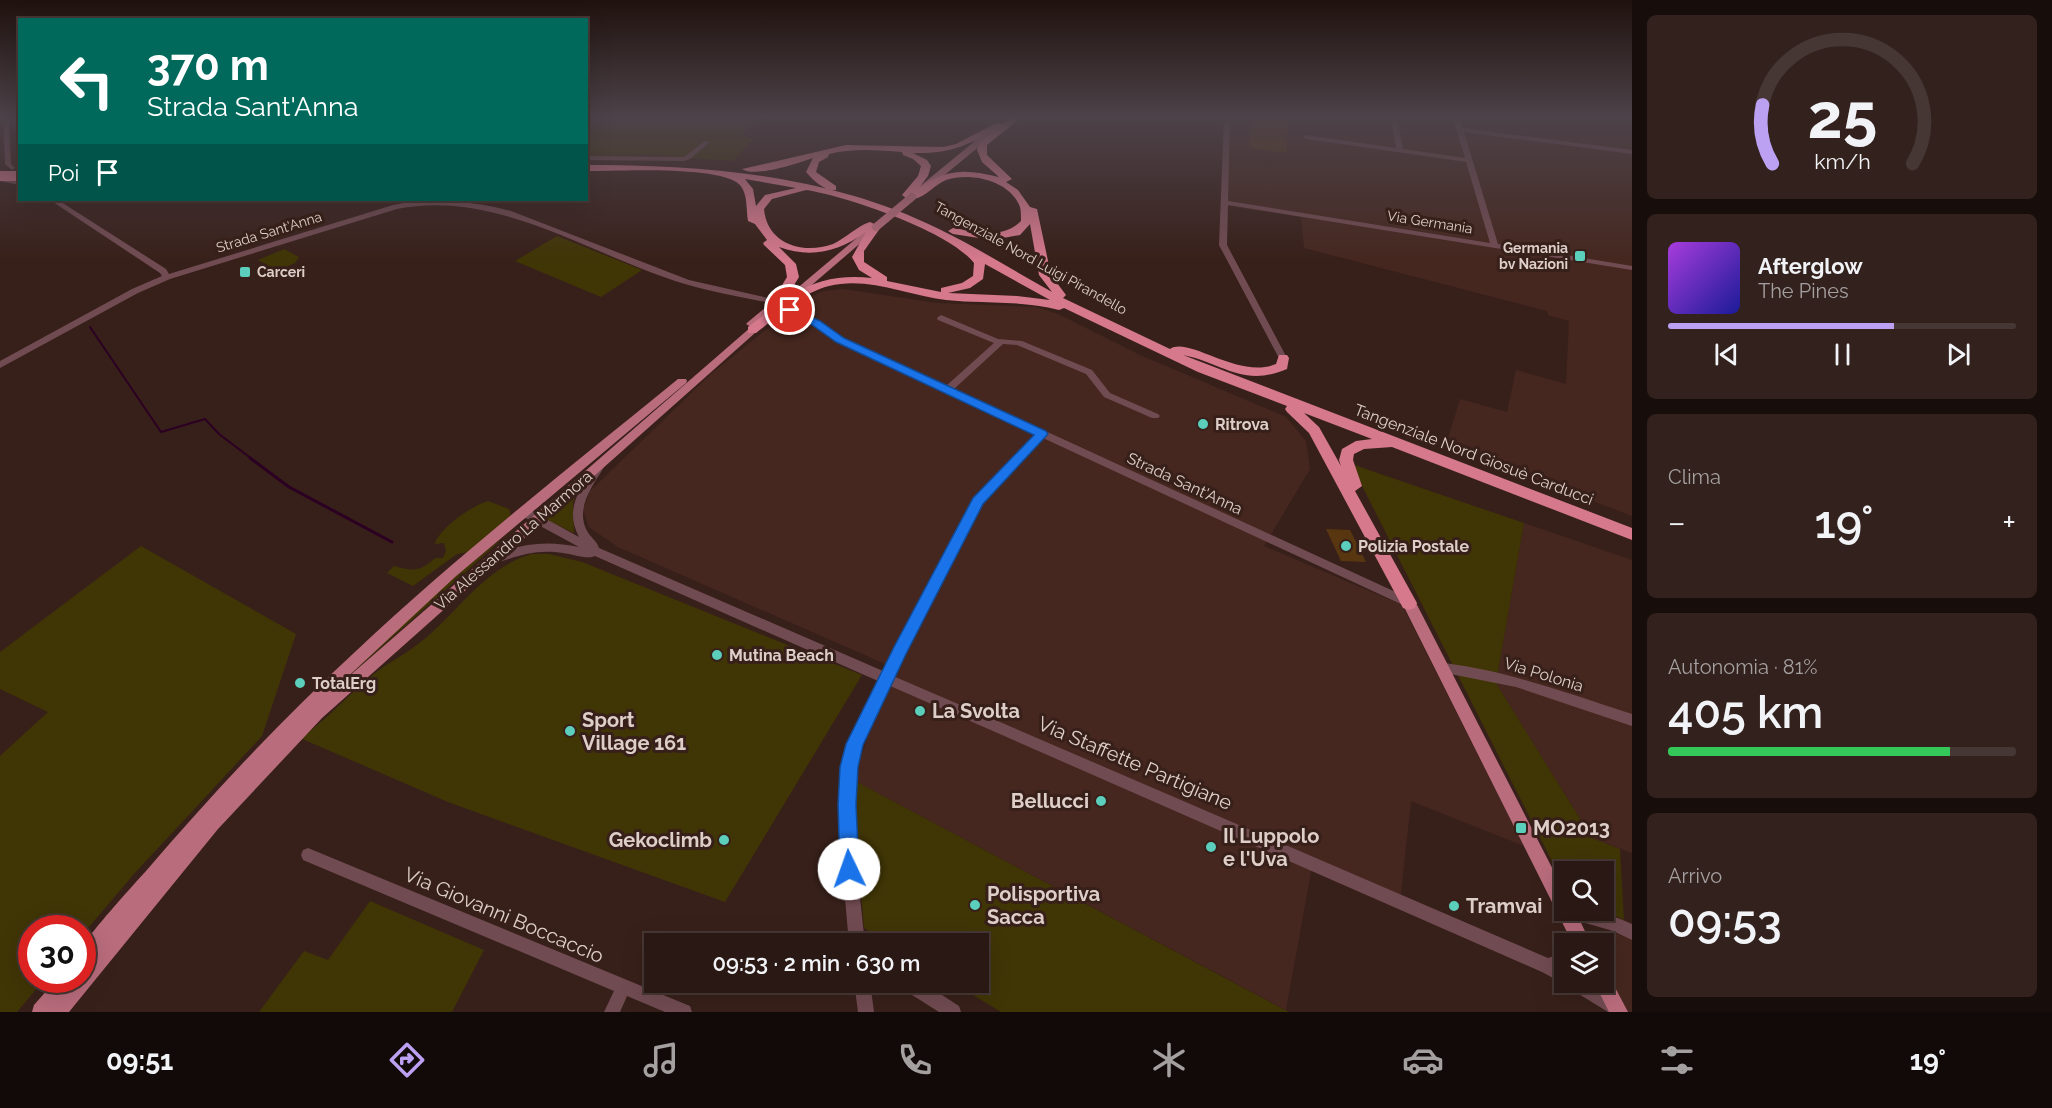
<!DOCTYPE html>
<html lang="it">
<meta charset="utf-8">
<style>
:root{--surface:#2a1814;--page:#32211d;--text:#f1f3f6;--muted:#a5a0a0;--line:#463734;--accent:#bca0f2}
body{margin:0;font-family:Raleway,sans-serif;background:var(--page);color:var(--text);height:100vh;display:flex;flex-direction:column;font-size:22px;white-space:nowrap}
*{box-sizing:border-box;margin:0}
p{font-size:20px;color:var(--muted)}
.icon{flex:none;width:33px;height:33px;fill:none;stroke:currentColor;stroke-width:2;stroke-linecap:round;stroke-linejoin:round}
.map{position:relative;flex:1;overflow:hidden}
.details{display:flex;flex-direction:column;gap:15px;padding:15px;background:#170d0b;width:420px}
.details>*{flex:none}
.top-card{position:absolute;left:18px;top:18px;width:570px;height:183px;border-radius:0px;box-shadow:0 6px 24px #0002,0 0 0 2px var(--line);background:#00695c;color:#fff;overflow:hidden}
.fabs{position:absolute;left:1554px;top:861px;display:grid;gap:12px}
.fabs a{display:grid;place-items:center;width:60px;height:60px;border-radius:0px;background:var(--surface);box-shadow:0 6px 24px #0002,0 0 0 2px var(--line);font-size:30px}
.speed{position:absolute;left:18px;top:915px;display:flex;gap:12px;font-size:30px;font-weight:700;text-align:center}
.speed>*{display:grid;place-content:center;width:78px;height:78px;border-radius:50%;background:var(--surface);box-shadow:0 6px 24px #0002,0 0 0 2px var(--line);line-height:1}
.speed .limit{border:9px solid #d22;background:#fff;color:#111}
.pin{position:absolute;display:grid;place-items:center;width:51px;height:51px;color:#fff;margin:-26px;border:3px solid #fff;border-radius:50%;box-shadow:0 2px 6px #0007}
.me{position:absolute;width:66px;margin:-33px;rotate:357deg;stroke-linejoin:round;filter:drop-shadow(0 0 4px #0008)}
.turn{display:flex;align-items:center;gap:21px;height:126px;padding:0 30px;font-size:27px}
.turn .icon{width:78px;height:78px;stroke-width:2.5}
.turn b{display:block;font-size:42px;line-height:51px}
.then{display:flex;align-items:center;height:57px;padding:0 30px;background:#0003;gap:12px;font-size:22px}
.big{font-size:45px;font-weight:600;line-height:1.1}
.details .card{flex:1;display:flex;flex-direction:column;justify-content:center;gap:9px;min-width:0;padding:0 21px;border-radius:9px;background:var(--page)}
.details .dial{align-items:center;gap:0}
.dial svg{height:156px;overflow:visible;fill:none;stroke:var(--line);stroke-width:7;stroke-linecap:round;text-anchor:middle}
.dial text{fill:var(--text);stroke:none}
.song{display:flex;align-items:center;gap:18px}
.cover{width:72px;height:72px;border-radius:9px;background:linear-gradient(135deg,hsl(280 70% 55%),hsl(240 70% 35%))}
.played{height:6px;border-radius:3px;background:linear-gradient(90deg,var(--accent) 65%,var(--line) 65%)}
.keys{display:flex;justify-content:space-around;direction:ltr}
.heat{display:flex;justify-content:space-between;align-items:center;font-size:33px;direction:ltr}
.charge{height:9px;border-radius:4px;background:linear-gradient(90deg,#34c759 81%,var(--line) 0)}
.trip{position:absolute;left:644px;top:933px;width:345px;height:60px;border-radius:0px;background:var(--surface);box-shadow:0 6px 24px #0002,0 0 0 2px var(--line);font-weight:600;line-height:60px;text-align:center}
.tab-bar{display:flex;height:96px;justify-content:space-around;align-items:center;background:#110a08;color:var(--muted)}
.tab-bar .icon{width:42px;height:42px}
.tab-bar .current{color:var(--accent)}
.tab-bar b{font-size:27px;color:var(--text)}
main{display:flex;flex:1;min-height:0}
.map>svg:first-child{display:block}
.built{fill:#45271f}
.green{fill:#403505}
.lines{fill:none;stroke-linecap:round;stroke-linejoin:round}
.stream-far1{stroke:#2b0022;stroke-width:2}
.stream{stroke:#2b0022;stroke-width:3}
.building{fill:#583610}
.minor{fill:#714b52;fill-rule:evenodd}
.major{fill:#b96c7c;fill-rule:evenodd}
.highway{fill:#d6798d;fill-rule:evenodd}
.major-bridge{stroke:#b96c7c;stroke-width:8}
.highway-bridge{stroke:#d6798d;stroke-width:10}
.route{fill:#1a73e8;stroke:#114b97;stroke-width:1.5}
.poi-dot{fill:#5bcebc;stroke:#38201a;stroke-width:2}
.labels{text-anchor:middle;stroke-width:6;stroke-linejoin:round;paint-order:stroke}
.far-street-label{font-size:14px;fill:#decec9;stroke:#38201a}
.far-poi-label{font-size:14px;font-weight:bold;fill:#decec9;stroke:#38201a;text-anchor:end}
.poi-label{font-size:16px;font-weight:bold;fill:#decec9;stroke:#38201a;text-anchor:start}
.street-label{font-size:16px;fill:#decec9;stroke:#38201a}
.near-poi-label{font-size:20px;font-weight:bold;fill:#decec9;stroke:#38201a;text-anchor:start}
.near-street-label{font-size:20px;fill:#decec9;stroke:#38201a}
</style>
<main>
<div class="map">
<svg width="1632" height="1012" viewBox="0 0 1632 1012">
<rect width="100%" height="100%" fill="#38201a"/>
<path class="built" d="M1229,118H1632V516L1446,445L1460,399L1507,412L1516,370L1566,384L1569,321L1548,315L1547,311L1304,248L1301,217L1227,206Z
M843,289L937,303L1036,307L1058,314L1140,355L1286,417L1306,441L1310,469L1264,546L1402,605L1524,846L1411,801L1400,902L1312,867L1286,1010L857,782L859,763L870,730L899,670L618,547L589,527L583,510L590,491L712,373L803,300L823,291Z
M1524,523L1632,560V853L1592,838L1496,683Z
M1609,931L1632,939V1012H1626L1604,967V944L1596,943L1599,936Z"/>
<path class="green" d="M586,118H760L741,135L754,139L733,161L649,155L587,156Z
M557,236L642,270L601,297L515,261Z
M284,249L299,257L295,263L277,271L258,260Z
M1351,464L1524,523L1496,683L1592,838L1620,849L1624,920L1604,910V872H1564V884L1561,879Z
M578,492L573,502L574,533L545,519Z
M488,501L509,509L511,515L469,552L457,554L413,586L387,573L394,566C414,571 420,572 435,558H443L446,551L444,543L435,544C439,528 473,505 488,501Z
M516,527L351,674L348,673L425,601Z
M141,546L296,634L262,736L134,874L83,934L82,928H32V980H44L17,1012H0V756L48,712L0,689V652Z
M532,554H549L582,562L862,675L725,902L448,802L300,738C326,721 345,698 369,678C385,664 405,655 422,641C458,612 485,567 532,554Z
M857,782L1289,1012H1001L953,983L978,982V944L890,943L864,928L857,847Z
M370,901L484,950L452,1012H259L304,951L328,960Z"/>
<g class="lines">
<path class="stream-far1" d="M90,327L161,432L205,419L219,434L252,459"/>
<path class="stream" d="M250,458L289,487L392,542"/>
</g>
<path class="building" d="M1251,118H1287V153L1249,148Z
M1326,529L1350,530L1366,562L1341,561Z"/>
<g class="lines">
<path class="minor" d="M3,118H9L11,164L15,168L12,170L5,164Z
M1224,118H1230L1228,201L1490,243L1466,162L1306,139L1303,137L1306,135L1396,148L1391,118H1397L1403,149L1465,158L1453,118H1459L1462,128L1632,150V154L1464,132L1498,244L1632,266V270L1228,205L1227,245L1287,358L1283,361L1280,360L1219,245Z
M705,141L710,142L690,159L684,161L586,160V156L684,157Z
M0,177L20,181V185L0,181Z
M50,200H58L166,269L169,274L393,205C433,197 472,201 511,211L689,280L768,298L769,300L765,302C738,296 711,292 685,284C591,256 499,189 397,209L170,279L138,293L0,368V361L132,289L162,276L160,273Z
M787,308C800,307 818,321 829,328C863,352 908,368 946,386L994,343L938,320L937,318L941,315L998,339L1022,341L1092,370L1110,393L1158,414L1160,416L1158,418H1152L1104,397L1086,374L1017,345L1003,344L954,389L1413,600L1415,603L1413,606L1409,608L1405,606L1043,438L982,503L893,676L1548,958L1564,953V982H1591L1620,1000L1622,1006L1620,1012H1608L1569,988L1567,983L1564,984L1542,972L888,685L862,745L856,767L854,805L855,852L865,944H849L841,852L840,805L842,767L848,745L878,681L595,556C587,560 573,554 563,553C535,549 518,556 493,564L489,563L487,560C492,554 501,552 508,550C532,542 554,542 579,547L520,515L519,512L520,509H528L579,537C564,509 580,489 595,465L599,464L604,467C593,485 576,507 586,529C589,536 597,541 599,548L883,671L974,498L1035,434L837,342L813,325L787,312Z
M1444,663C1509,671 1570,694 1632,714V726L1516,687L1440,672L1438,668L1440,664Z
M308,848L690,1006L692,1012H665L627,996L620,1012H604L614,991L303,860L301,855L303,850Z
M1564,904V910C1591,910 1608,913 1632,924V940L1613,931L1561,916L1558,911L1561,906Z
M854,982H870L874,1012H858Z
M899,982H922L959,1006L961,1012H939L901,988Z"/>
<path class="major" d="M1012,118H1020L981,145L925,191H919V187L975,141Z
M871,226L878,228L792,302L785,301L763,319L767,322L765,324L322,718L218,829L69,1012H32L34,1005L56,980H82C82,970 80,957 82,948C85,938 136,882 146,871C212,794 281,720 356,651C458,555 569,468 678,379H686L687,381L686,383L455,577L340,684L751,327L746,324L748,322L788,289L795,290Z
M1409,598L1414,599L1564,891V910H1575L1591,944H1573L1402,603L1404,599Z
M1604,973L1609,976L1628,1012H1609L1594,982H1604Z"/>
<path class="highway" d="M1011,118L1018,120L987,145V155L1012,179L1006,182L1018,190L1030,207L1037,209L1051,275L1066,295L1063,298L1170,349C1189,336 1238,380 1276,364L1279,355H1287L1289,358L1287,369C1243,388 1223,363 1183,355L1632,528V540L1392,447L1364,449L1354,454L1353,460L1362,486L1355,491L1417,603L1415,608L1409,610L1403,608L1309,433L1287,412L1285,409L1287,406L1198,372L1064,308L1059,310C1021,300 984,304 946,300C907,295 867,276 829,286C801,293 779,316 756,333H748V327L785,299L780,296L779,290L787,277L785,265L764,245L763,243L767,240L755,224L748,221C746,210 748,194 740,185C721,165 617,171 586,171V165C707,165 830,175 939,229C978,248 1014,271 1052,292L1039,275L1030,224L1020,235L992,240L953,234L948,231L953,228C976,231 1003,240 1021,221C1021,217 1021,211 1020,207C1010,180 970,172 946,180C935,184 926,197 914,199C909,201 906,198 902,195L918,176L921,166L913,159L903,155L902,152C878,150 853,148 829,154L828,157L819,162L816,172L836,186V190C824,191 814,181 806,172L813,158C798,163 755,178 742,169L846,145L943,147L956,144L996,123L1003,124ZM994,131L980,142L977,150L982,162L999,177C968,169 946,168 919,188L928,176L931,166L927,160L913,153C947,154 964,147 994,131ZM745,179L796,188L765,195L756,206L753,189ZM806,190C846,196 949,231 974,263L973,276L962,283L941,288V292L887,281V277L864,262V251L881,227L870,222C857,226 846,238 833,244C803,255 767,244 764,209L772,199ZM866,232L852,257L859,270L872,278C842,275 817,279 792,295L791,290L799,277L796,264L779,247C812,259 839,251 866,232ZM985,264L1050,300L1017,296L948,293L970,288L983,279ZM1304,413L1372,439L1356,441L1342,449L1339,460L1341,466L1319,427Z"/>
<path class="major-bridge" d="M876,227L912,197"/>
<path class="highway-bridge" d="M0,176H20"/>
</g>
<linearGradient id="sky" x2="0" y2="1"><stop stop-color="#1f120e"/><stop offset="0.45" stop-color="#4d4249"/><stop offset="1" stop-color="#4d4249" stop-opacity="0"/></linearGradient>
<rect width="1632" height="260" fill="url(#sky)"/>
<path class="route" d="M790,307L820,321L844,338L1046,431L1048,434L983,504L906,654L863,745L858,767L856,805L859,869L856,876L849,879L843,876L840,869L838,805L840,767L846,744L894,647L973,498L1034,435L836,342L812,325L786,312V308Z"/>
<g class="poi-dot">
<rect x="1574" y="250" width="12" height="12" rx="3"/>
<rect x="239" y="266" width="12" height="12" rx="3"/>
<circle cx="1203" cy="424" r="6"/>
<circle cx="1346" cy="546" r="6"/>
<circle cx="717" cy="655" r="6"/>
<circle cx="300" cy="683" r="6"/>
<circle cx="920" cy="711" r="6"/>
<circle cx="570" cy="731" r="6"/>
<circle cx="1101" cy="801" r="6"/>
<rect x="1515" y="822" width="12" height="12" rx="3"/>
<circle cx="724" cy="840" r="6"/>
<circle cx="1211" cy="847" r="6"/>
<circle cx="975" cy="905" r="6"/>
<circle cx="1454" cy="906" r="6"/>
</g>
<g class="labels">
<g class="far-street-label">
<text transform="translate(1430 222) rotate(9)" y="5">Via Germania</text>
<text transform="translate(269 232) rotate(-17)" y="5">Strada Sant'Anna</text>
<text transform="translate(1031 258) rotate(29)" y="5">Tangenziale Nord Luigi Pirandello</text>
</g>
<g class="far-poi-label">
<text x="1568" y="253">Germania<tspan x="1568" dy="16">bv Nazioni</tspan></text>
<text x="257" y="277" text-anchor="start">Carceri</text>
</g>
<g class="poi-label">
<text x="1215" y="430">Ritrova</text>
<text x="1358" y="552">Polizia Postale</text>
<text x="729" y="661">Mutina Beach</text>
<text x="312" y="689">TotalErg</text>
</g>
<g class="street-label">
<text transform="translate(1474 454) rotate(21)" y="6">Tangenziale Nord Giosuè Carducci</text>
<text transform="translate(1185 483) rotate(25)" y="6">Strada Sant'Anna</text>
<text transform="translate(513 540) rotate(-41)" y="6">Via Alessandro La Marmora</text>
<text transform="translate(1544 674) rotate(17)" y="6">Via Polonia</text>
</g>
<g class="near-poi-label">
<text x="932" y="718">La Svolta</text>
<text x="582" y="727">Sport<tspan x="582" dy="23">Village 161</tspan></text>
<text x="1089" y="808" text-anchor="end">Bellucci</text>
<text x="1533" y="835">MO2013</text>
<text x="1223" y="843">Il Luppolo<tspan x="1223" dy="23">e l'Uva</tspan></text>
<text x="712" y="847" text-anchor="end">Gekoclimb</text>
<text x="987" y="901">Polisportiva<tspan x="987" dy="23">Sacca</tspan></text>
<text x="1466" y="913">Tramvai</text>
</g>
<g class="near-street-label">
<text transform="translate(1135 763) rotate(23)" y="7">Via Staffette Partigiane</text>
<text transform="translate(504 915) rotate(23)" y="7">Via Giovanni Boccaccio</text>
</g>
</g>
</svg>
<div class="fabs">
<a><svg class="icon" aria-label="search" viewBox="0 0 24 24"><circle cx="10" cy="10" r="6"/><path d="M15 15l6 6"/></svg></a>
<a><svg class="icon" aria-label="layers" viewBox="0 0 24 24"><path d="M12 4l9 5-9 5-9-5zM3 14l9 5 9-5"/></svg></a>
</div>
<div class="speed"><div class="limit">30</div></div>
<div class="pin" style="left:790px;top:310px;background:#d93025"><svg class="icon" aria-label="arrive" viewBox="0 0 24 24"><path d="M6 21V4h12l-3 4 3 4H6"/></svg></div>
<svg class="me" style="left:849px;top:869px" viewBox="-20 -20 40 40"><circle r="19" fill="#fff"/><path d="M0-13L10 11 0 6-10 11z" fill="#1a73e8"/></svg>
<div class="trip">09:53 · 2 min · 630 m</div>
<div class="top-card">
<div class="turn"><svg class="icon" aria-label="left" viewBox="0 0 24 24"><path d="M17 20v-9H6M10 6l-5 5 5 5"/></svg><div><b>370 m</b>Strada Sant'Anna</div></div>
<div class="then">Poi<svg class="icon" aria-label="arrive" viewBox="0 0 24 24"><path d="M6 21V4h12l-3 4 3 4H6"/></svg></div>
</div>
</div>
<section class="details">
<div class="card dial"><svg viewBox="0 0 100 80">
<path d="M14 69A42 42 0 1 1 86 69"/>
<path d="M14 69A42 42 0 0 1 9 39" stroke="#bca0f2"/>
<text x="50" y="56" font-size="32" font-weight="700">25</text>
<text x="50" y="72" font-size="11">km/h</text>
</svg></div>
<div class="card">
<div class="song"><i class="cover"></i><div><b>Afterglow</b><p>The Pines</p></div></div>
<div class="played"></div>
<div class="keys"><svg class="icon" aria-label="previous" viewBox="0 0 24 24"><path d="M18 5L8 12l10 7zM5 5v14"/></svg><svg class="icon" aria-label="pause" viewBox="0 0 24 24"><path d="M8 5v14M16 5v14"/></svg><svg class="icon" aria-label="next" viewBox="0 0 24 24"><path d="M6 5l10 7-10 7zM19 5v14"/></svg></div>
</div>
<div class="card"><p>Clima</p>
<div class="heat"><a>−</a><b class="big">19°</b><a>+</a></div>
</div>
<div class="card"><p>Autonomia · 81%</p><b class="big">405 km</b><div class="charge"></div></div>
<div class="card"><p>Arrivo</p><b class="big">09:53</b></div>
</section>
</main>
<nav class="tab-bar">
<b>09:51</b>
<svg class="icon current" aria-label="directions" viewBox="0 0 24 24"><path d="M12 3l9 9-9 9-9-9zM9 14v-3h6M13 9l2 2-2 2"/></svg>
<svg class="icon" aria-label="music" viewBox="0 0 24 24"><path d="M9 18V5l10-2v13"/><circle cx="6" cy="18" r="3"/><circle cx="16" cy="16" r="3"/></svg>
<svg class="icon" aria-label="phone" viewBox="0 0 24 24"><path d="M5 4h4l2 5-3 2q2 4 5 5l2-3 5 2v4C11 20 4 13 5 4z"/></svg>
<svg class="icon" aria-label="climate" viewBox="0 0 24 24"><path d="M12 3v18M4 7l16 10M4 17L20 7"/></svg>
<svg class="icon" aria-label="car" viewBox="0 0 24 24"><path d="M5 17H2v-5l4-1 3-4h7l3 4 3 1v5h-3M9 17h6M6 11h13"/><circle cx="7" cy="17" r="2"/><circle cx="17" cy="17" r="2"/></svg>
<svg class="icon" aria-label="filters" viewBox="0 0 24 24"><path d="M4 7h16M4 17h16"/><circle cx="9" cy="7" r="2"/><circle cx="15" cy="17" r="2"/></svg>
<b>19°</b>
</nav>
